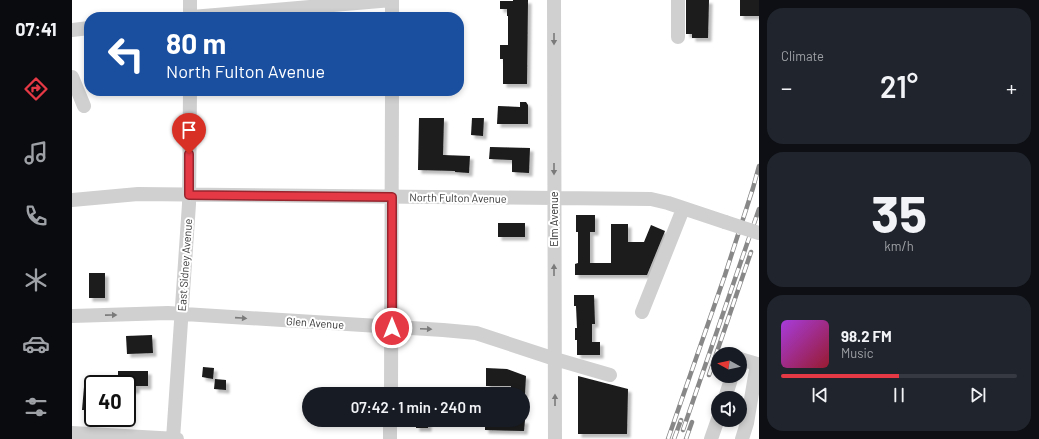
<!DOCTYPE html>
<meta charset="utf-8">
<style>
:root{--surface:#171b24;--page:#20242c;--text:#f1f3f6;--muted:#9ea1a6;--line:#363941;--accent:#e63946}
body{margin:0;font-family:Barlow,sans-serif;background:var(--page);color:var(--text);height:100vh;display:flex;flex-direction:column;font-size:15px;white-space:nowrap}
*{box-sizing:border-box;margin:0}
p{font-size:13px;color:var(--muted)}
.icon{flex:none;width:22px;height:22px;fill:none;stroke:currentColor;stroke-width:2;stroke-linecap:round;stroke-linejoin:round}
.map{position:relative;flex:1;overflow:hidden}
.sheet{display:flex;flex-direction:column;gap:8px;padding:8px;background:#0d0f14;width:280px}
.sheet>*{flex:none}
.guide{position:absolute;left:12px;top:12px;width:380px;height:84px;border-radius:16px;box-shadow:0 2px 6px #0003;background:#1a4fa0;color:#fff;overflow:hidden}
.needle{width:26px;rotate:278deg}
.tools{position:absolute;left:639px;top:347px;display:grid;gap:8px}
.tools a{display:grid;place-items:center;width:36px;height:36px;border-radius:50%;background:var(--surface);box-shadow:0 2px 6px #0003;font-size:20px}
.speed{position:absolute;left:12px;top:375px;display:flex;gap:8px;font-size:20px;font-weight:700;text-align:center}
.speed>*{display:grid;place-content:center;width:52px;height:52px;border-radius:50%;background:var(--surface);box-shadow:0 2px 6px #0003;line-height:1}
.speed .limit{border:2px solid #111;border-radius:6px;background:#fff;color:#111}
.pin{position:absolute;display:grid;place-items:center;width:34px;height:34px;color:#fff;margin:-41px -17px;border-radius:50% 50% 50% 0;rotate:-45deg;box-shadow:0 0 4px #0007}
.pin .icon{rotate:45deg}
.me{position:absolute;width:44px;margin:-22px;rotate:0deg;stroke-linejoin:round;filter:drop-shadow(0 0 3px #0008)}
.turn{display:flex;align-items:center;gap:14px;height:84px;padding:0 16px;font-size:18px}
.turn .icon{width:52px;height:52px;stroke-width:2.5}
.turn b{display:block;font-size:28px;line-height:34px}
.big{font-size:30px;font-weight:600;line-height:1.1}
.sheet .card{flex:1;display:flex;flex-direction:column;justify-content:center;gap:6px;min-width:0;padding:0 14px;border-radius:16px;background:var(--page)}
.sheet .dial{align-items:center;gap:0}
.dial b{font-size:52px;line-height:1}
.song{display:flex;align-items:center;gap:12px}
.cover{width:48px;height:48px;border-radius:6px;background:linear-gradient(135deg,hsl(280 70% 55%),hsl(350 70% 35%))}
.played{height:4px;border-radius:2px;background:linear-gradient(90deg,var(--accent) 50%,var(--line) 50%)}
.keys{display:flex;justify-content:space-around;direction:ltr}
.heat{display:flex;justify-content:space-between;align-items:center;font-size:22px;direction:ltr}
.trip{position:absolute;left:230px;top:387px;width:228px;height:40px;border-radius:20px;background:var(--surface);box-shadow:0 2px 6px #0003;font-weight:600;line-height:40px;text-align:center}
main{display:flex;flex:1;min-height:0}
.tab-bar{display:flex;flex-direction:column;width:72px;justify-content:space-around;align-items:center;background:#090b0e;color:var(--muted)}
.tab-bar .icon{width:28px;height:28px}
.tab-bar .current{color:var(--accent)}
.tab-bar b{font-size:18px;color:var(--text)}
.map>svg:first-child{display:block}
.building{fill:#1a1a1a;filter:url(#shadow)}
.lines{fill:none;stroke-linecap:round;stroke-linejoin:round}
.minor{stroke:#d0d0d0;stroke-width:14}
.rail-casing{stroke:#888;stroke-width:4.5}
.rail{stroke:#fff;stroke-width:3;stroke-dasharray:9;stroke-linecap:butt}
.minor-bridge{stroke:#d0d0d0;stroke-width:14}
.oneway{fill:#7a7a7a}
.route-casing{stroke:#96252e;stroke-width:10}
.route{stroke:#e63946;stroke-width:7}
.labels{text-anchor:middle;stroke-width:4;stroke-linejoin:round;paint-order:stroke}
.street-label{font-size:11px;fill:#333;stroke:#fff}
</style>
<main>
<nav class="tab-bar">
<b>07:41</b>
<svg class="icon current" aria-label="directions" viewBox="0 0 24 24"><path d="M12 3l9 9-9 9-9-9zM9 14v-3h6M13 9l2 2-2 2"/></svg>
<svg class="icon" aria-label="music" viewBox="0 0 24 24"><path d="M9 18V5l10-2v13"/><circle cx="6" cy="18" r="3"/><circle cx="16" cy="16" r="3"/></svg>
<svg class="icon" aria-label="phone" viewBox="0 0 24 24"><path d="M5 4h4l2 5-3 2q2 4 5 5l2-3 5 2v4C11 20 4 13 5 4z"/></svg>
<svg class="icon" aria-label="climate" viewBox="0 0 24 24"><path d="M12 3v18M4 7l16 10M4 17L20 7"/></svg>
<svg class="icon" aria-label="car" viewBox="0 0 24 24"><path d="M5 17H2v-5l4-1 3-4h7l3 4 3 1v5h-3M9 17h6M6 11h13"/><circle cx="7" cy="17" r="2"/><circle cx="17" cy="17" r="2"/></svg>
<svg class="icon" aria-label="filters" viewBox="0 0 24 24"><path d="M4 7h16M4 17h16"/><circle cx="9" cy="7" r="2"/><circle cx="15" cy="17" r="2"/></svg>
</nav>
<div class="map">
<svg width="687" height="439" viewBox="0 0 687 439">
<defs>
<filter id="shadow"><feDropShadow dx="3.5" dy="3.5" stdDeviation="1" flood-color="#0004"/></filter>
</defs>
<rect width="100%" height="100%" fill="#fff"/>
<path class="building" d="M441,0H456L455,84H431V59H428V45H436V16H435V9H428V1H441Z
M614,0H637L636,38H620V34H614Z
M668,0H687V16H668Z
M448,102H454L456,105V124H425L426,106L448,107Z
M347,118H372L371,155L398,156L397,173L383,172V171L346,170Z
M400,118H412L411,136L399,135Z
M418,147L458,148L457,173L440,172V160L417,159Z
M504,215H523V232H518V263H539V224H556V242H572L579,225L593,231L575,275H503V264L506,263V232H504Z
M426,223H453V237H426Z
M17,273H33V298H17Z
M502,295H522L523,324H520V342H528V355H505V340H503V328H505L504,306H502Z
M80,335L81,353L55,354L54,336Z
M131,367L142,368L141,379L130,377Z
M414,368L435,369L454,376L453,394H439V386H414Z
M46,371H76V386H64V390H55V384H46Z
M506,376L556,389L555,434H506Z
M143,379L154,380V390L142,389Z
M12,387L21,388V410H10Z
M344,420H356V428H344Z
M413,420H453L452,431L413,430Z"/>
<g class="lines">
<path class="minor" d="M482,0L483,439
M118,17V0
M120,17L320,0V17
M0,30L17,28
M606,37V0
M0,77L12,106
M0,200L66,194L579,199L596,203L653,222
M570,312L611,209
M0,316L96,313L371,330L404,333L483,359L538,375
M668,359L685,364L675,423L670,439
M319,394L320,91
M653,398L660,376
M0,433L105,439
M101,439L117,204L118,91
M318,439V420
M639,439L646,419"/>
<defs>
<path id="rail" d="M637,375L679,252
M611,430L687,209
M596,439L653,275L681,188L687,166
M602,439L609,420
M614,439L620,422"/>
</defs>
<use href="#rail" class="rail-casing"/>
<use href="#rail" class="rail"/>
<path class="minor-bridge" d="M653,222L687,233"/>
</g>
<defs><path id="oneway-solid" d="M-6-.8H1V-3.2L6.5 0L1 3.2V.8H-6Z"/></defs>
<g class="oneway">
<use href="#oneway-solid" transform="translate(482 39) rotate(90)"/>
<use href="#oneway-solid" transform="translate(482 169) rotate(90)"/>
<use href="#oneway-solid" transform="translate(482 270) rotate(-90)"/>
<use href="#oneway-solid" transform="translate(39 315) rotate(-1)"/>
<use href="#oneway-solid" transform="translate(169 318) rotate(4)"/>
<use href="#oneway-solid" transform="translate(354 329) rotate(3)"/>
<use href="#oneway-solid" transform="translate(483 400) rotate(-90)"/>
</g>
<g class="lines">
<defs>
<path id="route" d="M117,154V195L320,197V328"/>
</defs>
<use href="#route" class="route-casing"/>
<use href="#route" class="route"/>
</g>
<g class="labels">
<g class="street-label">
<text transform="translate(386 198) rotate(1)" y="4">North Fulton Avenue</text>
<text transform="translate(482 219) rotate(-90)" y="4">Elm Avenue</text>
<text transform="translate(113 265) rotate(-86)" y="4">East Sidney Avenue</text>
<text transform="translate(243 323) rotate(4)" y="4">Glen Avenue</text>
</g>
</g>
</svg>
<div class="tools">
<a><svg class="needle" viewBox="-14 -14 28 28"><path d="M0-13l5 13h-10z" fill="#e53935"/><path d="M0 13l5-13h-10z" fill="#9ea1a6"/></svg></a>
<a><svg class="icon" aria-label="sound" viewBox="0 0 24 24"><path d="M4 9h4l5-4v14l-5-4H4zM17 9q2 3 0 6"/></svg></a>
</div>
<div class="speed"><div class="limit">40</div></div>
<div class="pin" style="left:117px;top:154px;background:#d93025"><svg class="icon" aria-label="arrive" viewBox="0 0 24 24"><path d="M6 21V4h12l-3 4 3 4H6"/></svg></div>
<svg class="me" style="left:320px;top:328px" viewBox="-20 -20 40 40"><circle r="17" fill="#e63946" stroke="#fff" stroke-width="3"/><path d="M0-11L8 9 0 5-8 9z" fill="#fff"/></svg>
<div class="trip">07:42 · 1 min · 240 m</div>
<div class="guide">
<div class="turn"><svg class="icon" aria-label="left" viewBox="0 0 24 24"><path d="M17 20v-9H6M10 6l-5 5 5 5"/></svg><div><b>80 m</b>North Fulton Avenue</div></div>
</div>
</div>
<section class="sheet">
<div class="card"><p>Climate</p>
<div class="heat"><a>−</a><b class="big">21°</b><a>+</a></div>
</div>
<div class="card dial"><b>35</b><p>km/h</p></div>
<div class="card">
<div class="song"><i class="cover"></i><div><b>98.2 FM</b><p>Music</p></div></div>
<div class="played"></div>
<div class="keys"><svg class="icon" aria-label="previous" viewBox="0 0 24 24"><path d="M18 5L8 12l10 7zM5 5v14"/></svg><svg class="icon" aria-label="pause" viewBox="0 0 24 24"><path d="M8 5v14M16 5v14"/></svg><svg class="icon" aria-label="next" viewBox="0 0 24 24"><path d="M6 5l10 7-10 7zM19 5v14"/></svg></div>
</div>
</section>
</main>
